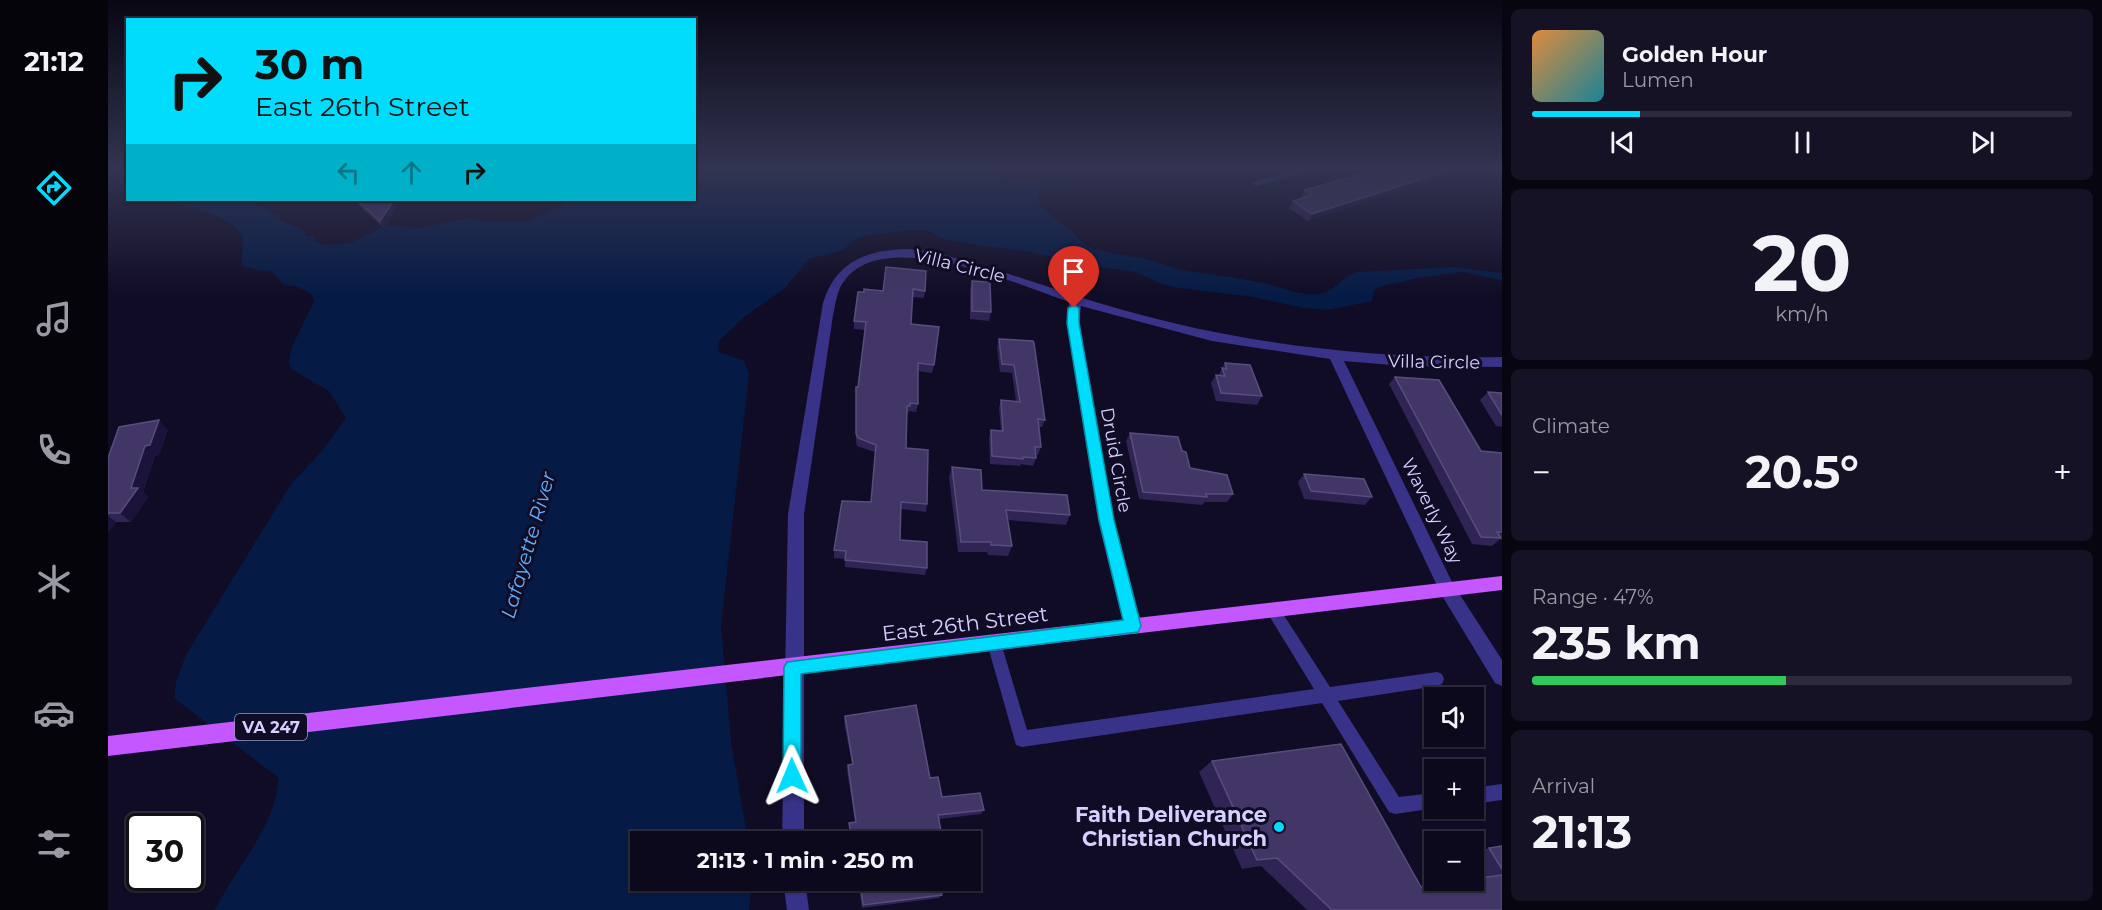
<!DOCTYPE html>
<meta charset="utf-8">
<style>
:root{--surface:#0d091c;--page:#161225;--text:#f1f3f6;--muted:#9a9aa3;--line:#2d2a3b;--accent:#00dcfb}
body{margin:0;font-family:Montserrat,sans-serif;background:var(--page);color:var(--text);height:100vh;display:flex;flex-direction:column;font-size:22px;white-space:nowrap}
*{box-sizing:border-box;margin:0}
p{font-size:20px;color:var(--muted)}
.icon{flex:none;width:33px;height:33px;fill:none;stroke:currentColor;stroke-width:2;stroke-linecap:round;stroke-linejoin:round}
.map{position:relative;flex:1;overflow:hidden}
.side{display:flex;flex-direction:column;gap:9px;padding:9px;background:#07050f;width:600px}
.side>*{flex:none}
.hud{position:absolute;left:18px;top:18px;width:570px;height:183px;border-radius:0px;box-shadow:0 2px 4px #0004,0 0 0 2px var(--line);background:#00dcfb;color:#111;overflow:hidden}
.buttons{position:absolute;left:1316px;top:687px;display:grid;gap:12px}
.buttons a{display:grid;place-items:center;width:60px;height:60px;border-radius:0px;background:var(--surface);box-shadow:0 2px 4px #0004,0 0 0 2px var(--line);font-size:30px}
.speed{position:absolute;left:18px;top:813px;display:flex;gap:12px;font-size:30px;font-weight:700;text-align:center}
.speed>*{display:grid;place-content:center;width:78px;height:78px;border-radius:50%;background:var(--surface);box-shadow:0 2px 4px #0004,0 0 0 2px var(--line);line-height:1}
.speed .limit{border:3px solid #111;border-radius:9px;background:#fff;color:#111}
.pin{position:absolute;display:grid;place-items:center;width:51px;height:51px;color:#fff;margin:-62px -26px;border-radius:50% 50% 50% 0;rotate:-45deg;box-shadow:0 0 6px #0007}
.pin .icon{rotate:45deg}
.me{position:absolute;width:66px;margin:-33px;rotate:359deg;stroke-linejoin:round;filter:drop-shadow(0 0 4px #0008)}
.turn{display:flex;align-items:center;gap:21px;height:126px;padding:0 30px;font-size:27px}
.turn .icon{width:78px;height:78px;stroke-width:2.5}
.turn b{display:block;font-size:42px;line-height:51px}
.lanes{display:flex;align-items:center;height:57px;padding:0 30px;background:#0003;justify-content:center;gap:30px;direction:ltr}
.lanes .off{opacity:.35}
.big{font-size:45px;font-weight:700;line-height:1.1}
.side .tile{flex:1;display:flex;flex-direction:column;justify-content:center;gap:9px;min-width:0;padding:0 21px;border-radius:9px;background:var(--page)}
.side .dial{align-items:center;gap:0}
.dial b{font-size:78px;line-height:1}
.song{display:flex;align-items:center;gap:18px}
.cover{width:72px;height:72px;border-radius:9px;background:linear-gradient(135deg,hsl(30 70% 55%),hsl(190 70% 35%))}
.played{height:6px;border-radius:3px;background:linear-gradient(90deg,var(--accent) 20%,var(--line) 20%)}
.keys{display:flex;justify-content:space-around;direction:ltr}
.heat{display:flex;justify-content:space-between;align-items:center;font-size:33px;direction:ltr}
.charge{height:9px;border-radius:4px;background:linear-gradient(90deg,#34c759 47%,var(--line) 0)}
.trip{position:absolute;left:522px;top:831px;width:351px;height:60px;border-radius:0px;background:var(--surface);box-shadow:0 2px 4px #0004,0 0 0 2px var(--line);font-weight:700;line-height:60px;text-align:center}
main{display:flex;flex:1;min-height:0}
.tabs{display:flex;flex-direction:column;width:108px;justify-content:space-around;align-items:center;background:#05040b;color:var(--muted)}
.tabs .icon{width:42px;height:42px}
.tabs .on{color:var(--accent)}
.tabs b{font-size:27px;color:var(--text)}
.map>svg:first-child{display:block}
.water{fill:#051b45}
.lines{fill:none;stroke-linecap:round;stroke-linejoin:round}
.service{fill:#383388;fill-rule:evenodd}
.minor{fill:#383388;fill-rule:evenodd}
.primary{fill:#c457ff;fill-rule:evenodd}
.wall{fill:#2f2454}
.shaded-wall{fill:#1b1339}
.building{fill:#413666;stroke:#584e7e;stroke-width:1.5}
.route{fill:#00dcfb;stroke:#008fa3;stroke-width:1.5}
.poi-dot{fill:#00dcfb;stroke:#110c25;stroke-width:2}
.labels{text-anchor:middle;stroke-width:6;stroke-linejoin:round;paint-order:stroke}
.shield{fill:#110c25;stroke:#9b95be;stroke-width:1.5}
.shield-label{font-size:16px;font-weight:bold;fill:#d6d0ff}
.street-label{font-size:18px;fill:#d6d0ff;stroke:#110c25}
.water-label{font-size:20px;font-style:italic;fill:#5eb1ff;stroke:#110c25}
.near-street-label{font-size:21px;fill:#d6d0ff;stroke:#110c25}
.near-poi-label{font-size:21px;font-weight:bold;fill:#d6d0ff;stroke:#110c25;text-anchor:end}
</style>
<main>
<nav class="tabs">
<b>21:12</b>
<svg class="icon on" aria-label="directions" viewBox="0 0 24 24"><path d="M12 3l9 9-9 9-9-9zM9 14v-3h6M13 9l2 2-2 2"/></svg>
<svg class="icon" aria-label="music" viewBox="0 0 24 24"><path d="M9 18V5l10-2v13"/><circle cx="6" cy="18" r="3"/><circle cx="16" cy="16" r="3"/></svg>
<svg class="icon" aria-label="phone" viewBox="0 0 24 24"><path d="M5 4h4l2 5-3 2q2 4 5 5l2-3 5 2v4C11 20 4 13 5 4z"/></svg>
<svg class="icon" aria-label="climate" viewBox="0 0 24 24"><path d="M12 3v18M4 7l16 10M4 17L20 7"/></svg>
<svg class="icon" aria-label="car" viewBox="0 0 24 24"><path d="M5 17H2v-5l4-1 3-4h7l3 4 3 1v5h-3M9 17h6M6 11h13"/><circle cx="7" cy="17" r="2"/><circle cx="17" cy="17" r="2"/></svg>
<svg class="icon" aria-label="filters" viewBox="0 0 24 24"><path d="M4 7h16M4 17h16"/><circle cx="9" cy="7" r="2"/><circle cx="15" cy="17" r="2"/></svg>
</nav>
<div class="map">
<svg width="1394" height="910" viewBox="0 0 1394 910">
<rect width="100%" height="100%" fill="#110c25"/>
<path class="water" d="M587,168H883C928,197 928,171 969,172L933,188C920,206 949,218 960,228C966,233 970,240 976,244C993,253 1016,255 1034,258C1048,261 1061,267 1074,270C1101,275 1129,277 1156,283C1174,287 1191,296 1210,294C1227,292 1232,278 1249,272L1346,267L1394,273V280L1354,272L1310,278L1271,287L1266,291L1264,301L1220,310L1196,308L1146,297L1071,288L1053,284L1028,272L972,264L923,252L848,242L833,238L821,231L802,230L756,236L748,239L735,250L701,259L677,288L635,318L610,342L611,352L636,361L641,373L613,625L623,742L640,841L532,842V880L644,881L641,910H107C128,867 167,828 171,778L66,698L68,682L78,655L183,484L214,451L238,418L221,391L183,369L181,362L183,349L206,301L203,294L190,287L176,285L164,272L135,267C131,255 138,246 133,234C124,215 75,206 55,200C71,200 126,196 137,200C148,203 158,212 171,215L172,220L195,230L199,236H206L207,241L215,245L243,243L278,225L311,228L361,218L382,222L419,221L455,206L461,200H586Z"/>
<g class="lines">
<path class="service" d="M1165,604L1170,606L1222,687L1329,672L1334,674L1336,679L1334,684L1329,686L1230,701L1291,797L1326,793V808H1328L1287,814L1281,812L1214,703L914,747L908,745L879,643L881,638L886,636L891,638L893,643L919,730L1206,689L1160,614L1158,610L1160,606Z
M1394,784V800L1365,804V788Z"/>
<path class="minor" d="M1192,168H1210L1148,186L1143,183Z
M800,249C825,251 848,258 871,265C920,279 967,297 1015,310C1139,345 1265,359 1394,357V367L1296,366L1236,361L1345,584L1394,660V686L1387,683L1333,594L1222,359L1104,341L973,306L971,323L1006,520L1034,626L1031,632L1025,634L1019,632L1016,626L990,520L959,323L961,302C909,284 777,226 737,280C729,289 728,303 725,315L696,514V842H674L680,514L715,303C728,261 759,250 800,249Z
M675,880H697L701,910H679Z"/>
<path class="primary" d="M1394,576V590L0,756V736Z"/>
</g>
<path class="wall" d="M1275,168L1200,221L1181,208L1185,201L1193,198V197L1197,190Z
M245,200H293L276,228Z
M778,267L817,291L816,298L804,297L803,324L826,365L824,373L810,371V404L808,412L801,411L800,414H799L798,448L819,504L818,512L793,509L792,540L819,568L817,575L737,567V559L726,558V550L763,502L767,452L749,446L748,442V387H750L757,330L746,329V321L756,292L775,291Z
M864,281L883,312L881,321L862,319V289Z
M891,339L937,420L934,427H931L933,447L930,455H928V458L925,466L913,464L912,466L882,464L881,438L883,430L893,431L891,408L893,400L908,401L904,373L892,372L889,347Z
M1117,363L1154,396L1149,405L1108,401L1103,383L1108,375L1110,376Z
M1287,377L1373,451L1394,453V540L1392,539L1384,546L1364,544L1281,384Z
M1380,392L1394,393V427L1388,426L1372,400Z
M60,430L51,455L47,456L35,492L40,497L23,522H8L0,533V458Z
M1022,433L1074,451L1082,468L1125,494L1119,502H1097L1094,505L1031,499L1018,441Z
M844,467L874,490L962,515L958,525L900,520L904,546L900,556L880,555L879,552H850L841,477Z
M1196,474L1264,497L1257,505L1196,499L1190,482Z
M737,716L822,778L834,797L876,810L873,814L831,819L835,842H743L741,828V823L747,822L739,770L740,765L744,764L736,722Z
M1104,761L1313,887L1372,878L1365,867V854L1381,848L1394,846V910H1199L1153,866L1134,869L1091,772Z
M750,880H831L834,895L831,898L754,908Z"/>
<path class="shaded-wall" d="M1349,168H1367L1200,221L1204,214Z
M286,200H293L276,228L272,221Z
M51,420L60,430L51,455L47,456L35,492L40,497L23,522L12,513L23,488L37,446Z
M0,516L8,522L0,533Z"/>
<path class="building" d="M1275,168H1349L1204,214L1185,201L1204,195L1197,190Z
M249,200H286L272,221Z
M778,267L818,271L817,291L805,289L803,324L831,327L826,365L810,363V404L802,403V406H799L798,448L820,450L819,504L793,502L792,540L819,542V568L737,560L738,551L726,550L734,501L763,502L768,445L750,438L748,434V387H750L758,322L746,321L750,292H756V289L775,291Z
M864,281L882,282L883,312L864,311Z
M891,339L925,341L926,343L937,420L930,419L933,447H927L928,458L915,457V459L884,456L883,430L895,431L893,400L912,402L906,365L894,364Z
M1117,363L1142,365L1154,396L1113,393L1108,375L1117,376L1114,368L1119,369Z
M1287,377L1331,380L1373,451L1394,453V532H1389L1393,538L1373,537Z
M1380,392L1394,393V415Z
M51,420L42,445L37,446L23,488H30L12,513H0V458L11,427Z
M1022,433L1070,437L1074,451L1078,452L1082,468L1119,475L1125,494H1098L1099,497L1035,492Z
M844,467L873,470L874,490L959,495L962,515L898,510L904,546L883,545V542H853Z
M1196,474L1256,479L1264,497L1203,491Z
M808,705L822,778L830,777L834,797L872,793L876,810L830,815L835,842H744L741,823L748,822L740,765L745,764L737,716Z
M1233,744L1313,887L1357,880H1365V879L1394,875V910H1224L1169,858L1149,860L1104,761Z
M1394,846V869L1381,848Z
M752,880H831L834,895L755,905Z"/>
<linearGradient id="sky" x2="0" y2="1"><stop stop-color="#090714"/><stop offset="0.57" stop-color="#323451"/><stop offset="1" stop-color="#323451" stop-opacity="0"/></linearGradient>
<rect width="1394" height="296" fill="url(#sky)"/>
<path class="route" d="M966,305L971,308V323L1006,520L1033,626L1030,632L693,674V776L691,782L684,785L677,782L675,776L676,667L679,662L1015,620L991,520L959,323L960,308Z"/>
<circle class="poi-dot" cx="1171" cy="827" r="6"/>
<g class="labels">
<rect class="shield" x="127" y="714" width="72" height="26" rx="4.5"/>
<g class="shield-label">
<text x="163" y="733">VA 247</text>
</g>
<g class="street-label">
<text transform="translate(852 266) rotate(14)" y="6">Villa Circle</text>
<text transform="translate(1326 362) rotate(1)" y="6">Villa Circle</text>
<text transform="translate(1008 460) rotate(80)" y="6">Druid Circle</text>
<text transform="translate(1324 511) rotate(64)" y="6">Waverly Way</text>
</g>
<g class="water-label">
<text transform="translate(420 545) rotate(-74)" y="7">Lafayette River</text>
</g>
<g class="near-street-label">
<text transform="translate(857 624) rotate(-7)" y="7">East 26th Street</text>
</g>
<g class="near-poi-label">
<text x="1159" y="822">Faith Deliverance<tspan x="1159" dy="24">Christian Church</tspan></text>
</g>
</g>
</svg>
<div class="buttons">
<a><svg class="icon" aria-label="sound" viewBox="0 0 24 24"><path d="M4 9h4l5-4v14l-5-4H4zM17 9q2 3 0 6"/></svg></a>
<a>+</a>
<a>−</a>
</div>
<div class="speed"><div class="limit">30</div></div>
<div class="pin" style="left:966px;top:308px;background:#d93025"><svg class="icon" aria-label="arrive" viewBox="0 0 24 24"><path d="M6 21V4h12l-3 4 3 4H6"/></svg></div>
<svg class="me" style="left:684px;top:776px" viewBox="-20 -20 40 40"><path d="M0-17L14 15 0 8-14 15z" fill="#00dcfb" stroke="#fff" stroke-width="4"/></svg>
<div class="trip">21:13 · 1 min · 250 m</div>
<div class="hud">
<div class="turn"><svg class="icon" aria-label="right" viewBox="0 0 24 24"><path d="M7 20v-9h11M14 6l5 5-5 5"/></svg><div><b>30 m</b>East 26th Street</div></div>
<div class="lanes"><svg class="icon off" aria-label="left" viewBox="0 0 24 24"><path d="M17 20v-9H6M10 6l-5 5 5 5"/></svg><svg class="icon off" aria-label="ahead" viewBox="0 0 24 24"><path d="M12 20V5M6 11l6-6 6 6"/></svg><svg class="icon" aria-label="right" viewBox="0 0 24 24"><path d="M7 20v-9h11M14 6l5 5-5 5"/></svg></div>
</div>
</div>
<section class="side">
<div class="tile">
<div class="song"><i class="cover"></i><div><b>Golden Hour</b><p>Lumen</p></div></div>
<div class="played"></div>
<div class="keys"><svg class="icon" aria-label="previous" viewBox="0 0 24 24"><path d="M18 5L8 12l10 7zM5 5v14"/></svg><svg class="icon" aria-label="pause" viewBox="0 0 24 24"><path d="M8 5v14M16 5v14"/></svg><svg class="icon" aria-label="next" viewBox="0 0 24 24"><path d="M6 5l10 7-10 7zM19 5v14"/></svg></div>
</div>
<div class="tile dial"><b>20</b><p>km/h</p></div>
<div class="tile"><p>Climate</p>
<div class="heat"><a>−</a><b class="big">20.5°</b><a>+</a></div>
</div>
<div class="tile"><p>Range · 47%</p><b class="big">235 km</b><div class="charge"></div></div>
<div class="tile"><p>Arrival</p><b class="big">21:13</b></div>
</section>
</main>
